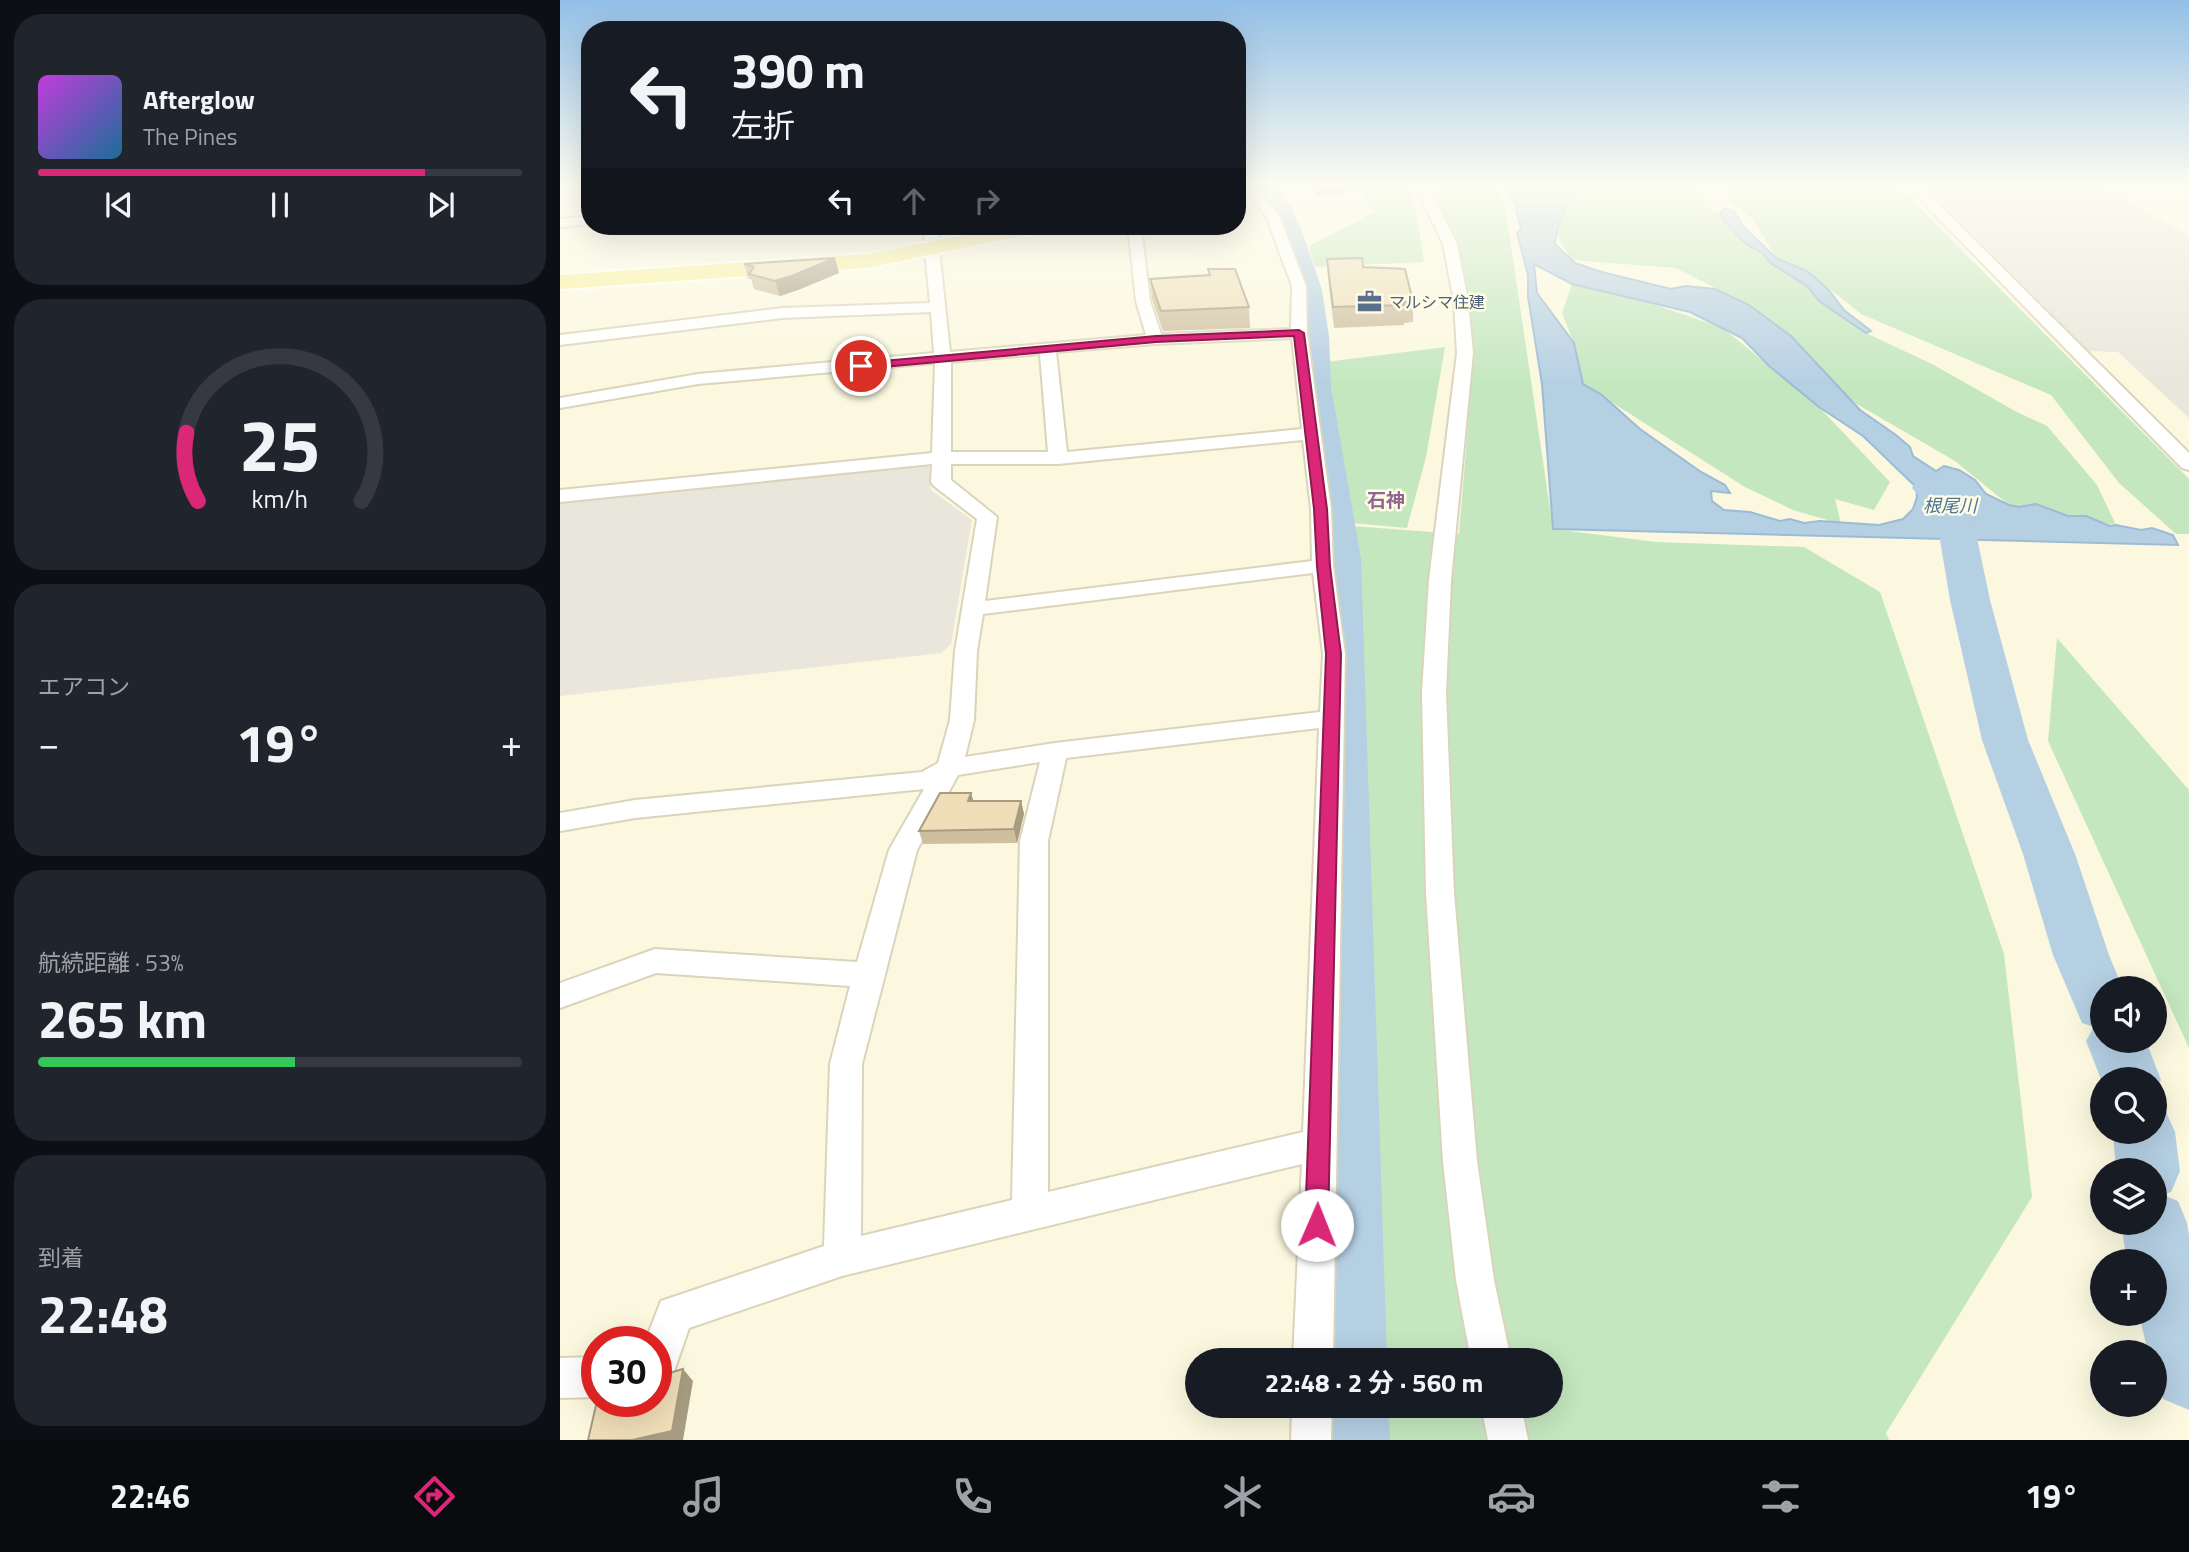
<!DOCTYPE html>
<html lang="ja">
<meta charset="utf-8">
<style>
:root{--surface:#171b24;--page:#20242c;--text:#f1f3f6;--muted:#9ea1a6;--line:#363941;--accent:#db2777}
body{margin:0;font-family:"Titillium Web","Noto Sans JP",sans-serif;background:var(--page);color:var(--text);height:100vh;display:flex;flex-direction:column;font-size:26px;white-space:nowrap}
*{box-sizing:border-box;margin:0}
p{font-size:23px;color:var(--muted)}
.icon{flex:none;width:38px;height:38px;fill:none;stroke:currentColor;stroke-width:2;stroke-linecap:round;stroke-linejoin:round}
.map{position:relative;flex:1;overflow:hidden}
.side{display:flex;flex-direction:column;gap:14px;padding:14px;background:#0d0f14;width:560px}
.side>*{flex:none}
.hud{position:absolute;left:21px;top:21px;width:665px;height:214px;border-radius:28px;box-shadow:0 7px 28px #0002;background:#171b24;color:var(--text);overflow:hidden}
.controls{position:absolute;left:1530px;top:976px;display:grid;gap:14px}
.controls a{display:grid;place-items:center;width:77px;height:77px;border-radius:50%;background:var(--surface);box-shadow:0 7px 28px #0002;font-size:35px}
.speed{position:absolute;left:21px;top:1326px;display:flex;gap:14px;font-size:35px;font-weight:700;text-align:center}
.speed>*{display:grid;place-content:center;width:91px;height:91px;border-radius:50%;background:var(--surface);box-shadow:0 7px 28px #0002;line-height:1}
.speed .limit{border:10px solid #d22;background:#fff;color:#111}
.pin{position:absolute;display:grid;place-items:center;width:60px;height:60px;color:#fff;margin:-30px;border:4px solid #fff;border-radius:50%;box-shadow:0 2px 7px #0007}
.me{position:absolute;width:77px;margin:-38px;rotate:1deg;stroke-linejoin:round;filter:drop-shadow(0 0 5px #0008)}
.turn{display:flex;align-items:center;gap:24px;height:147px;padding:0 35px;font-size:32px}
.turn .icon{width:91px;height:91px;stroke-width:2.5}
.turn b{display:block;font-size:49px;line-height:60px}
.lanes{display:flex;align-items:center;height:66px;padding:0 35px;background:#0003;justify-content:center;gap:35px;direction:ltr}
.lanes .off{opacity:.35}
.big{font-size:52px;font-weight:700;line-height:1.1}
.side .card{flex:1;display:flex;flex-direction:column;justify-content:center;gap:10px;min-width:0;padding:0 24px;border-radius:28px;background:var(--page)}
.side .dial{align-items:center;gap:0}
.dial svg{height:182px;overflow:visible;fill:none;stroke:var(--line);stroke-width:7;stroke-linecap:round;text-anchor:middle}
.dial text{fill:var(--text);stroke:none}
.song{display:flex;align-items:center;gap:21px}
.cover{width:84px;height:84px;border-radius:10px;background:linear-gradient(135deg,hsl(290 70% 55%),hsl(200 70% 35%))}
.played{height:7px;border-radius:4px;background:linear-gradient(90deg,var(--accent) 80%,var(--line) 80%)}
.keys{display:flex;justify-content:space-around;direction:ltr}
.heat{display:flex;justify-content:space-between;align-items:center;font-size:38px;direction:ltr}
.charge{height:10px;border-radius:5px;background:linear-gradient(90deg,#34c759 53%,var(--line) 0)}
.trip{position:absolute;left:625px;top:1348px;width:378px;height:70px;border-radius:35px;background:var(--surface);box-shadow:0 7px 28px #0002;font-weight:700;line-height:70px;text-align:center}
.tab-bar{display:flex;height:112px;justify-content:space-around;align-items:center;background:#090b0e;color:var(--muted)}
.tab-bar .icon{width:49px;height:49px}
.tab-bar .on{color:var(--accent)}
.tab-bar b{font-size:32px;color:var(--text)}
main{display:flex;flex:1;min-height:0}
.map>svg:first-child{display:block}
.industrial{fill:#e9e6db}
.green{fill:#c4e7bf}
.water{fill:#b5cfe3;stroke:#9cbbd4;stroke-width:2;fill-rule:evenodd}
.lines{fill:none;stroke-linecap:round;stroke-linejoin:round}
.river{fill:#b5cfe3;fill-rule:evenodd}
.street-casing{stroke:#dbd4ba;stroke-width:4}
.primary-casing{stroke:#fff;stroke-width:4}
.street{fill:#fff;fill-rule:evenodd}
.primary{fill:#f8f099;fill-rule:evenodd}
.wall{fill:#cebf9e}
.shaded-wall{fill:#a79b81}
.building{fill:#efdeb8;stroke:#a79b81;stroke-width:2}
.route{fill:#db2777;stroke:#8e194d;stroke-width:2}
.labels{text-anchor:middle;stroke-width:5;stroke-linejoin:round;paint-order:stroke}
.far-service-label{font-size:16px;fill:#4e5e75;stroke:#fefce5;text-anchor:start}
.far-water-label{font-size:18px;font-style:italic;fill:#4c7597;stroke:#fefce5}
.far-quarter-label{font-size:19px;font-weight:bold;fill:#916493;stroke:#fefce5}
</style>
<main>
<section class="side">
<div class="card">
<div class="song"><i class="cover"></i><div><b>Afterglow</b><p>The Pines</p></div></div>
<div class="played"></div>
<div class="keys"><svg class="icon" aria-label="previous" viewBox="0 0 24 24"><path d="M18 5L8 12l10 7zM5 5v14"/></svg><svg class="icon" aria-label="pause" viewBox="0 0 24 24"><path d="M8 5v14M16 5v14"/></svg><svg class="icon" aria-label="next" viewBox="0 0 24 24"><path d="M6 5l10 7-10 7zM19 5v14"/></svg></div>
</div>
<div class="card dial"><svg viewBox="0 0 100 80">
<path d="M14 69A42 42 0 1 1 86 69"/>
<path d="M14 69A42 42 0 0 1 9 39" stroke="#db2777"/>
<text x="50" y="56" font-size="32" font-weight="700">25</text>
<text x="50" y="72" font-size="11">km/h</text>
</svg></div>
<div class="card"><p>エアコン</p>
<div class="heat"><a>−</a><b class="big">19°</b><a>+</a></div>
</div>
<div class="card"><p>航続距離 · 53%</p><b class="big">265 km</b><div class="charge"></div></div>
<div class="card"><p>到着</p><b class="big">22:48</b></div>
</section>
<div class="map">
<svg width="1629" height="1440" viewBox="0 0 1629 1440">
<rect width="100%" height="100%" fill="#fbf8df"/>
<path class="industrial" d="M1362,186H1544L1629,236V418L1558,352L1528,351Z
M369,466L371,490L412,520L391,644L381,653L0,696V502Z"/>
<path class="green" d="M819,186L852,188L864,262L755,267L749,246L815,212L797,189Z
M872,186H934L945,205L993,529L1096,542L1244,547L1320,592L1444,954L1472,1197L1326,1433L1329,1440H806L804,1405H990V1360H802L792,1141L799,752L791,526L899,534L914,353L909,299L892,237Z
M1002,186H1140L1145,206L1160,213L1306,333L1372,364L1455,411L1487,426L1537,485L1556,525L1449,505L1395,461L1295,403L1189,305L1116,268L1011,260L996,233Z
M1164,186H1338L1629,479V534H1616L1559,483L1491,395L1301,314L1247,271L1216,258L1193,219L1170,202Z
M1012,284L1078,299L1163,328L1259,407L1330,482L1314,510L1275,499L1281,524L1233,510L1185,487L1023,384L1014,343L1002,313Z
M885,347L866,457L847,528L779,522L758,363Z
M1497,638L1629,790V1048L1488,741Z"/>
<path class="water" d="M945,186H1015L1016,193C1005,200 996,231 995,244L1015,263L1042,272L1111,289L1125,286L1155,289L1189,305L1231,336L1300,410L1336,435L1350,447L1353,456L1376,471L1384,466L1399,470L1415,480L1426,494L1449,505L1459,507L1476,504L1508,516H1526L1550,526L1556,525L1581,530L1592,528L1613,535L1618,545L993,529L982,384L968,297V275L957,233L961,229L954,202ZM974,264L1012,284L1130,312L1182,338L1209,366L1259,407L1303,436L1356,487L1357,497L1353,509L1343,519L1319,525L1260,521L1244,523L1230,519L1220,521L1190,512L1164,510L1152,501L1151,491L1170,493L1165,485L1141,472L1080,429L1042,395L1023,384L1014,343L977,293Z
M1165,208L1174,211L1184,227L1216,258L1247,271L1268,289L1284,310L1311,331L1306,333L1259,301L1248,287L1209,262L1204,254L1186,244L1166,223L1160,213Z"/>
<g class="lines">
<path class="river" d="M693,186H715L732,209L742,231L762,290L769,337L771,387L801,559L827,1360H755L763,559L739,387V337L734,290L718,231L708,209Z
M1370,477L1383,480L1412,514L1430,600L1468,740L1515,854L1549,955L1563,989H1542V1041H1586L1601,1080L1594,1095V1080H1542V1082L1526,1041L1534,1027L1522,1023L1493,955L1463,854L1422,740L1390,600L1376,516L1352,488L1357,480Z
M1594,1108L1606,1112L1615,1132L1620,1171L1611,1192L1603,1195L1618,1201L1627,1223L1629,1236V1410L1603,1399L1594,1378V1353H1588L1579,1314H1594V1262H1567L1561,1223H1594V1171H1556L1553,1132H1594Z
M754,1405H828L830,1440H754Z"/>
<defs>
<path id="street" d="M683,186H695L720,218L746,286L747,333L771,509L773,566L785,654L773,1360H733L742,1164L282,1276L129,1328L110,1383L96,1389V1342H85L101,1301L264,1246L270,1064L290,986L96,973L0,1008V983L95,949L297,962L329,850L364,789L75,818L0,831V813L75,800L362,772L378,763L390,720L395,651L417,519L374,486L371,482L372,464L0,502V490L372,453L375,363L138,384L0,408V398L138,374L374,353L371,312L222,318L0,345V335L222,308L370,303L364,239L367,226H380L378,239L390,352L586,335L576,301L568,226H581L590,301L601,334L731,329L732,286L707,218ZM732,338L742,429L507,452L496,352L595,344ZM480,354L488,452H391V362ZM743,440L751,509L752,561L425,601L437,517L391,480V464H498ZM753,573L763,654L760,712L495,743L405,757L414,720L417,651L423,614ZM759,728L743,1132L488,1192V841L506,758ZM480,762L460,841L452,1200L301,1236L302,1064L357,850L398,775Z
M856,186H868L897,244L908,301L913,353L891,580L886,693L894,893L917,1161L934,1280L951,1360H911L896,1280L883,1161L866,893L862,693L869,580L897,353L894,301L883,244Z
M1347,186H1360L1629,453V470L1622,468Z
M30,216V224L0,227V219Z
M37,1357V1397L0,1398V1358Z
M732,1405H772L771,1440H731Z
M921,1405H961L968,1440H928Z"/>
<path id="primary" d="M449,226H489L486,230L479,232L308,268L0,289V275L308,254Z"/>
</defs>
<use href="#street" class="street-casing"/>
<use href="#primary" class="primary-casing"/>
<use href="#street" class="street"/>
<use href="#primary" class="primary"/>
</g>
<path class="wall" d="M749,186H802V187L784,189V193L758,196Z
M275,258L279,273L238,290L220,296L194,289L191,279H188L184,264Z
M767,259L803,267L853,302V322L844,323V325L774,328L768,278Z
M648,269L689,307L690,328L603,331L592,299L590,279L649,275Z
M411,793L413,801H461L464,814L457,843L363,844L359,831Z"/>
<path class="shaded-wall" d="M781,186H802V187L784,189V193L758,196V191Z
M275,258L279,273L238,290L220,296L215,281Z
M411,793L415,806L408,801Z
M461,801L464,814L457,843L454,829Z
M123,1369L133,1381L123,1440H72Z"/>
<path class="building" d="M753,186H782L784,188L758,191Z
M275,258L234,275L215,281L189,274L194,267L184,264Z
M802,258L803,267L845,269L853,302H844V305L773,307L767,259Z
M648,269H675L689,307L601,311L590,279L650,275Z
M380,793H411L408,801H461L454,829L359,831Z
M123,1369L112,1431L72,1440H28L37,1401L96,1402V1377Z"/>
<linearGradient id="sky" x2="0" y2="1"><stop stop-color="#93bfe6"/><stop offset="0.48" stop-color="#fdfcf1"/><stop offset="1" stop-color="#fdfcf1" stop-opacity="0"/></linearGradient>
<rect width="1629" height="387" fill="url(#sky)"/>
<path class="route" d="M739,330L744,333L767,509L770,566L781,654L768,1225L765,1232L757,1236L748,1232L745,1225L766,654L757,566L754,509L734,336L596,342L301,369L296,366L301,363L596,336Z"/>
<defs>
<symbol id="office-bare" viewBox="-9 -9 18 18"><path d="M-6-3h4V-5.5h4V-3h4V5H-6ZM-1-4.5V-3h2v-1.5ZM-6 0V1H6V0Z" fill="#5c6f8a" stroke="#fefce5" stroke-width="2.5" paint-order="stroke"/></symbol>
</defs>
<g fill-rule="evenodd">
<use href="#office-bare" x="792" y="284" width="35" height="35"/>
</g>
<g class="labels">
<g class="far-service-label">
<text x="829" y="308">マルシマ住建</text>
</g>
<g class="far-water-label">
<text x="1390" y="512">根尾川</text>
</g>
<g class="far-quarter-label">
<text x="826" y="507">石神</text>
</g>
</g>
</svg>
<div class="controls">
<a><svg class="icon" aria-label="sound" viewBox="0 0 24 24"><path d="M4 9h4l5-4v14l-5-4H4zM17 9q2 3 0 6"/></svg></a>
<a><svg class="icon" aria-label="search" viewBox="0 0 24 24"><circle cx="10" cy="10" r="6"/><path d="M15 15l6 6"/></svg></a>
<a><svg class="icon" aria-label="layers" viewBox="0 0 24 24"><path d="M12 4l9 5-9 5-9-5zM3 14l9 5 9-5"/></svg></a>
<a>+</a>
<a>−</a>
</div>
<div class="speed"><div class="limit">30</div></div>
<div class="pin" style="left:301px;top:366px;background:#d93025"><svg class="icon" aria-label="arrive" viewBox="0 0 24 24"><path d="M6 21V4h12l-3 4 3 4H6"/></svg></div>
<svg class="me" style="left:757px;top:1225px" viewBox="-20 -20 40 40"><circle r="19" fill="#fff"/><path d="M0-13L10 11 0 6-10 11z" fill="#db2777"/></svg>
<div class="trip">22:48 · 2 分 · 560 m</div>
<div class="hud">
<div class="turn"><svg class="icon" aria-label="left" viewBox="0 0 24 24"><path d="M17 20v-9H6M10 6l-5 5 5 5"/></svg><div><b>390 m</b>左折</div></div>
<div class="lanes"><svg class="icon" aria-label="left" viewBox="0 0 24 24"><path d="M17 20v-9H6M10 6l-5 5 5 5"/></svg><svg class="icon off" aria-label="ahead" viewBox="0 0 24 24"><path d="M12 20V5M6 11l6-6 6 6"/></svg><svg class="icon off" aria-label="right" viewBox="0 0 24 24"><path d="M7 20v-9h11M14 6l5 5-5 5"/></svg></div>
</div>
</div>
</main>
<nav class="tab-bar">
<b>22:46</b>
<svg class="icon on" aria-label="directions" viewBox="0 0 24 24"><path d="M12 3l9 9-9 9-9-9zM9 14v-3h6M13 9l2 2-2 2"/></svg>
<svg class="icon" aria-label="music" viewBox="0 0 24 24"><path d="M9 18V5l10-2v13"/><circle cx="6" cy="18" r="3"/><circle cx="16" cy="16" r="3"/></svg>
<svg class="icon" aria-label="phone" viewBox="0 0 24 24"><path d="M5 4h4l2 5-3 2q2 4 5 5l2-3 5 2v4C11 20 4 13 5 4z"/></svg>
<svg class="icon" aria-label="climate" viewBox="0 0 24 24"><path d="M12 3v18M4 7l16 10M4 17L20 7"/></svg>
<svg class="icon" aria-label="car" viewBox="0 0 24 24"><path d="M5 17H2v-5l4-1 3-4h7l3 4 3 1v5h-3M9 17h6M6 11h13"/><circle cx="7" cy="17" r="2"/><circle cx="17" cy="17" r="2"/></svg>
<svg class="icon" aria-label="filters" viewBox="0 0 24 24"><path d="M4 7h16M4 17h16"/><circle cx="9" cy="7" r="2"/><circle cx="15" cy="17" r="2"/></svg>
<b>19°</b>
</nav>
